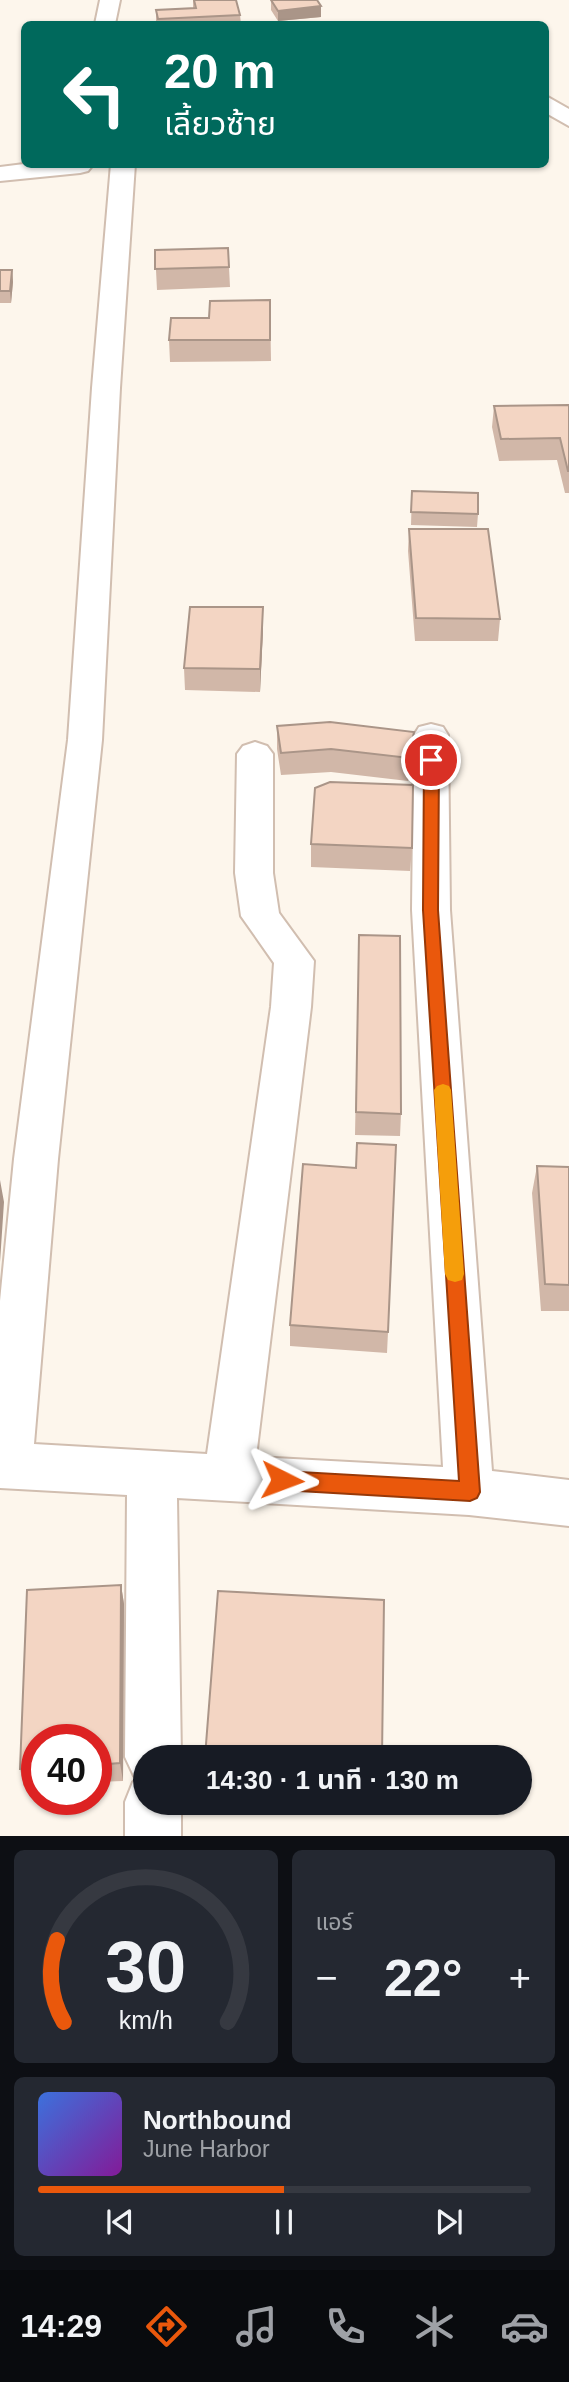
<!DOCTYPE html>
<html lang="th">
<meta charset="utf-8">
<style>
:root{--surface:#171b24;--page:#242831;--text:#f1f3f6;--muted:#9ea1a6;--line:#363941;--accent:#ea580c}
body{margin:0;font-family:Arial,"Noto Sans Thai",sans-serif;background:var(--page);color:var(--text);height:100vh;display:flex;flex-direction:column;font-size:26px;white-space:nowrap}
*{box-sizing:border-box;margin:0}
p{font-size:23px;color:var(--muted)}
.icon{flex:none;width:38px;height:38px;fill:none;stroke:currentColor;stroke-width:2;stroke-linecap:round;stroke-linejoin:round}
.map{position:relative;height:1836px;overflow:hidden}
.side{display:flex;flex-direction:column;gap:14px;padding:14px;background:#0d0f14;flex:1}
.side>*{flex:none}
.top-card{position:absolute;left:21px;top:21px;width:528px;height:147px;border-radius:10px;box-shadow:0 2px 5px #0004;background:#00695c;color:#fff;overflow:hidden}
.speed{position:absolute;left:21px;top:1724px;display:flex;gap:14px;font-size:35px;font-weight:700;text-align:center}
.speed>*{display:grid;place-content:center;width:91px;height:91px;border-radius:50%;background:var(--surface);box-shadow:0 2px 5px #0004;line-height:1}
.speed .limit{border:10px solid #d22;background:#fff;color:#111}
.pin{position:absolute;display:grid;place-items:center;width:60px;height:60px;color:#fff;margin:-30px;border:4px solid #fff;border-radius:50%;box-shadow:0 2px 7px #0007}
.me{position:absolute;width:77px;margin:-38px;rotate:93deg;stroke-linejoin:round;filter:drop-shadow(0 0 5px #0008)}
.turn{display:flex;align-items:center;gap:24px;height:147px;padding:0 28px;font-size:32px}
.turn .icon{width:91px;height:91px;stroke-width:2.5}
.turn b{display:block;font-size:49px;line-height:60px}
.big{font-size:52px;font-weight:700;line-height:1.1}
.side .widget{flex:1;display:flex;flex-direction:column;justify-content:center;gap:10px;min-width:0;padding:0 24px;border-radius:10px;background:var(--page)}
.side .dial{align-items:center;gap:0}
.dial svg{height:182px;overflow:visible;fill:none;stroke:var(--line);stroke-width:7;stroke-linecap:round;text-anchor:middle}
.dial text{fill:var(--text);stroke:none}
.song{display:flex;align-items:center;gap:21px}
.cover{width:84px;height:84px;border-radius:10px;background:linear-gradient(135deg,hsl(220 70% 55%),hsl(290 70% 35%))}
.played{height:7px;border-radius:4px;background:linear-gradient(90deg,var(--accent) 50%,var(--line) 50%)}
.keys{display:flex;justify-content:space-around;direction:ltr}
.heat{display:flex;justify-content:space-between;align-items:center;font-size:38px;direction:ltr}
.side .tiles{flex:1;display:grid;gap:14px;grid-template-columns:1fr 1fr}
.widget:last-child{grid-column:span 2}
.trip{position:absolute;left:133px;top:1745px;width:399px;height:70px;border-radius:35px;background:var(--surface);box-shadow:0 2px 5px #0004;font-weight:700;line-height:70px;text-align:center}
.tab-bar{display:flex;height:112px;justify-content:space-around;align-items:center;background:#090b0e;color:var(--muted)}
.tab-bar .icon{width:49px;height:49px}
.tab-bar .on{color:var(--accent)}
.tab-bar b{font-size:32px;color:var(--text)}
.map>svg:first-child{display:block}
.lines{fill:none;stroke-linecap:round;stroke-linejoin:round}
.minor-casing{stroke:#d1beb0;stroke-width:4}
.minor{fill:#fff;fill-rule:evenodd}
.wall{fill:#d1b7a8}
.shaded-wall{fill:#aa9588}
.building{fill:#f3d5c3;stroke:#aa9588;stroke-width:2}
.route{fill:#ea580c;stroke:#983908;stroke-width:2}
.slow{fill:#f59e0b}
</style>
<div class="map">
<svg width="569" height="1836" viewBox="0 0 569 1836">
<rect width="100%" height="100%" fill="#fdf6ec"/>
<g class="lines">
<defs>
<path id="minor" d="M100,0H120L115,24H95Z
M546,96L569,109V126L546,113Z
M24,164H91L92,166L88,171L80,173L0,181V167Z
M111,164H135L120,388L102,740L58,1159L34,1444L207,1454L271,1007L274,963L241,916L235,873L237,754L243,746L255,742L267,746L273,754V873L279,913L314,961L311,1007L256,1457L443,1467L412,910L414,735L419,727L431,724L443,727L448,735L450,910L492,1471L569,1480V1526L469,1515L177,1498L181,1757H145V1802H181V1836H125V1802L133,1782L140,1779L134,1776L125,1757L127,1495L0,1488V1301L14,1159L68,740L92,388Z"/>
</defs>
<use href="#minor" class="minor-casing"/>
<use href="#minor" class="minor"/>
</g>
<path class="wall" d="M193,0H236L240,15L241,24H156V10L193,8Z
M271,0L321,17L278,21L271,10Z
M155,250L229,267L230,287L157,290Z
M0,270H12L13,282L11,303H0Z
M270,300L271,361L170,362L169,340L209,318Z
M569,405V493H565L557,460L499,461L492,427L494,406Z
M412,491L478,514L477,527L411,525Z
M409,529L500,619L498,641H415L408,551Z
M263,630L260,692L185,690L184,668Z
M277,726L414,732L413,754L408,781L331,772L281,775L277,749Z
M311,844L412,848L410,871L311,867Z
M359,935L401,1114L400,1136L355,1135Z
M537,1166L569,1167V1311H541L532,1193Z
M356,1168L388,1332L387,1353L290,1346V1325Z
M121,1585L124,1604L123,1781L96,1782V1740H37V1786H24L20,1769Z
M338,1802H379V1805Z"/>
<path class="shaded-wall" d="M321,6V17L278,21V11Z
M12,270L13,282L11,303L10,291Z
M263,607V630L260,692V669Z
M414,732L413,754L408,781L409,758Z
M0,1180L4,1202L0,1262Z
M121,1585L124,1604L123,1781L120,1763Z"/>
<path class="building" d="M194,0H236L240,15L158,19L156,10L196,8Z
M271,0H317L321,6L278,11Z
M228,248L229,267L155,269V250Z
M0,270H12L10,291H0Z
M270,300V340H169L171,318H209L210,301Z
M569,405V471H568L560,438L501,439L494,406Z
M412,491L478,493V514L411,512Z
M409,529H488L500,619L416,618Z
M190,607H263L260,669L184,668Z
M330,722L414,732L409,758L331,749L281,753L277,726Z
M330,782L413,785L412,848L311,844L315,788Z
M359,935L400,936L401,1114L356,1112Z
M357,1143L396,1145L388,1332L290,1325L303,1164L356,1168Z
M537,1166L569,1167V1285L545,1284Z
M121,1585L120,1763L96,1765V1740H37V1768L20,1769L27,1590Z
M218,1591L384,1600L382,1757H205Z"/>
<path class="route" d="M431,755L439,760L438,910L480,1492L477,1498L470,1501L282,1490L275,1487L272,1480L275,1474L282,1471L459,1481L423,910L424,760Z"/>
<path class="slow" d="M443,1084L449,1086L451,1090L464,1274L462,1280L455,1282L448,1280L445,1274L434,1090L437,1086Z"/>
</svg>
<div class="speed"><div class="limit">40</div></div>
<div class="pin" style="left:431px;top:760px;background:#d93025"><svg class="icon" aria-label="arrive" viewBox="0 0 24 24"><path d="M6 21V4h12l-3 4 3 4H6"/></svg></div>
<svg class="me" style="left:282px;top:1480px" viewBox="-20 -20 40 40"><path d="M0-17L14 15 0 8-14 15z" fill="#ea580c" stroke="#fff" stroke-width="4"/></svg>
<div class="trip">14:30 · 1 นาที · 130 m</div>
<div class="top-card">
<div class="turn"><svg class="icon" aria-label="left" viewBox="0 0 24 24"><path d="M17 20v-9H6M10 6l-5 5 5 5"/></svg><div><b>20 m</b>เลี้ยวซ้าย</div></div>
</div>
</div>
<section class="side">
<div class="tiles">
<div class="widget dial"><svg viewBox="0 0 100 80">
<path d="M14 69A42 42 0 1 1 86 69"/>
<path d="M14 69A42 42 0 0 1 11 33" stroke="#ea580c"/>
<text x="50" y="56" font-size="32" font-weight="700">30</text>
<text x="50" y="72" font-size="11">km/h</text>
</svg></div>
<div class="widget"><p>แอร์</p>
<div class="heat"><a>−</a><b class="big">22°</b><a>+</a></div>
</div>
<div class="widget">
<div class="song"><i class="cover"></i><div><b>Northbound</b><p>June Harbor</p></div></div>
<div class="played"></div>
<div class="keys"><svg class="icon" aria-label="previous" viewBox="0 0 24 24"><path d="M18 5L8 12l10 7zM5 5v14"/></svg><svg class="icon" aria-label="pause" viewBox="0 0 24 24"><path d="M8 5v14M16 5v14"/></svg><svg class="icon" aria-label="next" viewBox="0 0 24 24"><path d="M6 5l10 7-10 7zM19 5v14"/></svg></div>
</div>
</div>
</section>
<nav class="tab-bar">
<b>14:29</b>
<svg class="icon on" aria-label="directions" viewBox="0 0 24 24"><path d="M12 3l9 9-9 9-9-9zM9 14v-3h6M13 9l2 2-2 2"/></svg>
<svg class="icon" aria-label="music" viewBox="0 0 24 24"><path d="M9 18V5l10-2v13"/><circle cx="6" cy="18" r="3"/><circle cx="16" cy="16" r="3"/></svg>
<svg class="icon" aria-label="phone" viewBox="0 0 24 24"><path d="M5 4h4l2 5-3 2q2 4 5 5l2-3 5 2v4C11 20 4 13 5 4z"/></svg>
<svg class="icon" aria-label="climate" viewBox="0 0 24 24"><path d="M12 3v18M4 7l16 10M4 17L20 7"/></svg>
<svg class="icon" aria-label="car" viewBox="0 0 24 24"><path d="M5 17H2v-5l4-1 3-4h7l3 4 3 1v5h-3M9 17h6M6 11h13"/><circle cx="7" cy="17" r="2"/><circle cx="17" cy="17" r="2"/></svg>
</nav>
